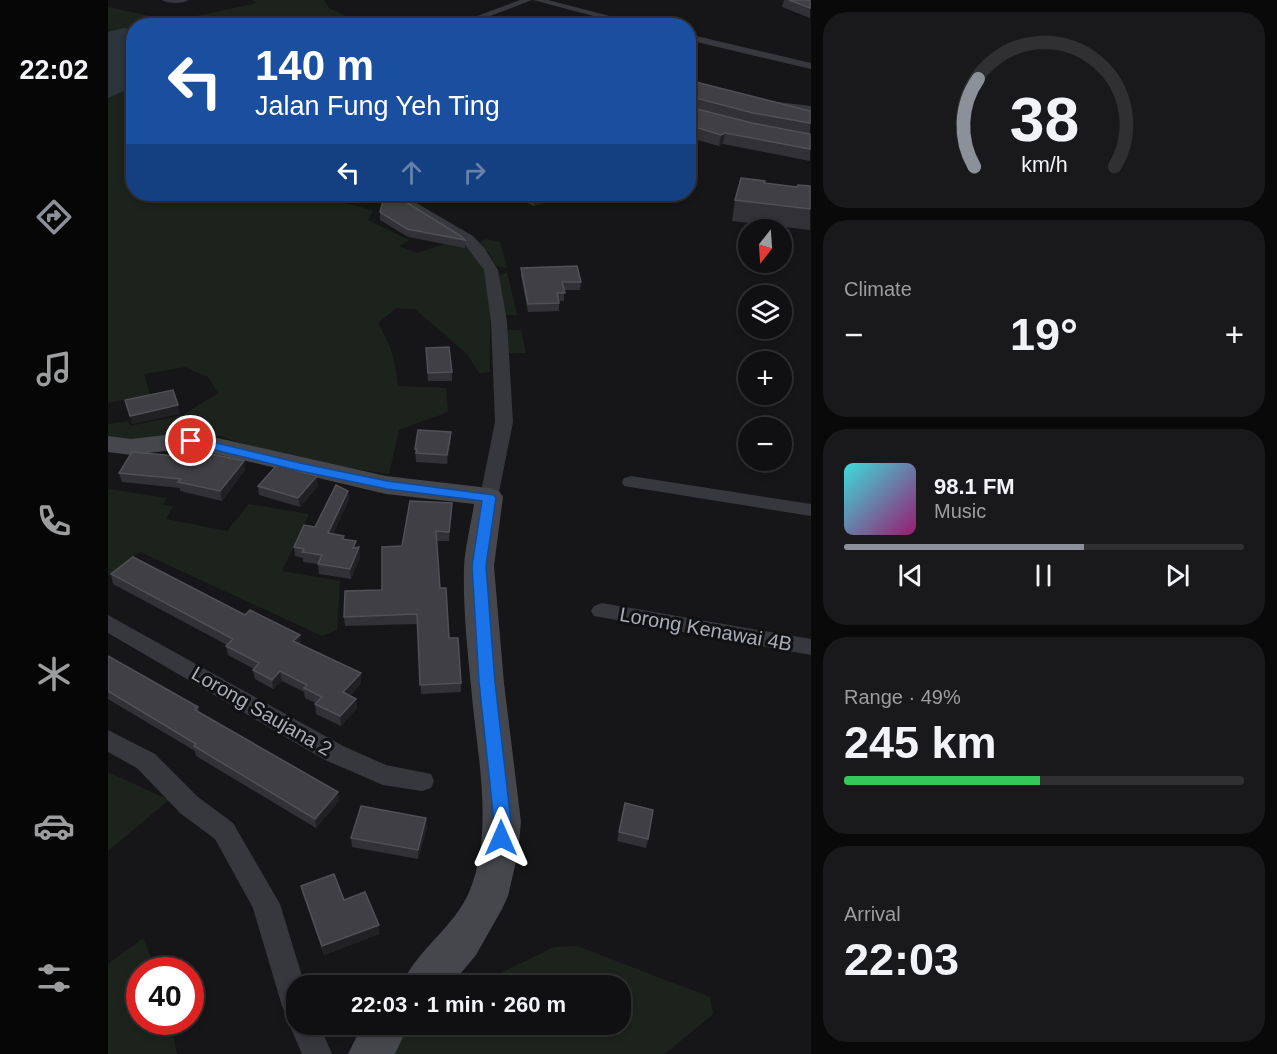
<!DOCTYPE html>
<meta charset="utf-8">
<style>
:root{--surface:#101012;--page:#19191b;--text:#f1f3f6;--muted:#9c9d9f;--line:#303032;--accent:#8c9099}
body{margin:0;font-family:Arial,sans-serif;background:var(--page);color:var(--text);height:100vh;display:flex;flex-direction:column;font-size:22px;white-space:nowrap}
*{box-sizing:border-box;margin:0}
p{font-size:20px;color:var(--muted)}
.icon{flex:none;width:33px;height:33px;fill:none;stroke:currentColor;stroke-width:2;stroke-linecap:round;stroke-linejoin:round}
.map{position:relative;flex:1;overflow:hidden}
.side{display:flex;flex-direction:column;gap:12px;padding:12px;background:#09090a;width:466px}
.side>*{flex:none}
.guide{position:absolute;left:18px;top:18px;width:570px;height:183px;border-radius:24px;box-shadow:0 3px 9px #0003,0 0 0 2px var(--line);background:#1a4fa0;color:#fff;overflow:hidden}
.needle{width:39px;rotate:197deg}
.controls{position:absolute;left:630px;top:219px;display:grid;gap:12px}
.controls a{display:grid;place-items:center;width:54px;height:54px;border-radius:50%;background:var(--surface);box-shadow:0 3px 9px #0003,0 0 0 2px var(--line);font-size:30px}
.speed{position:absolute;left:18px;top:957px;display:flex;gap:12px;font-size:30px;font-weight:700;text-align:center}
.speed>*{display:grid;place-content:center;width:78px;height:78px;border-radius:50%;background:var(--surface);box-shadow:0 3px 9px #0003,0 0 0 2px var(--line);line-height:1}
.speed .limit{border:9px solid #d22;background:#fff;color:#111}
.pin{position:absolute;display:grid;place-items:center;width:51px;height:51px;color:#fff;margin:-26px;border:3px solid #fff;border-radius:50%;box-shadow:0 2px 6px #0007}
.me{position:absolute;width:66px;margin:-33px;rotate:0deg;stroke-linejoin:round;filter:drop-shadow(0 0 4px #0008)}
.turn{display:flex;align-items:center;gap:21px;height:126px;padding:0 30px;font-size:27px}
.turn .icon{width:78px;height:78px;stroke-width:2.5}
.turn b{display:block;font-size:42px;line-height:51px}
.lanes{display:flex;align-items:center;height:57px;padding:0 30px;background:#0003;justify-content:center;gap:30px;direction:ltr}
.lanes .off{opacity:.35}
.big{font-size:45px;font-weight:600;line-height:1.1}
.side .widget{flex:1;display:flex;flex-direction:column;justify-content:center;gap:9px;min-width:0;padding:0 21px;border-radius:24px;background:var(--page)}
.side .dial{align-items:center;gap:0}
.dial svg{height:156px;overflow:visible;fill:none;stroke:var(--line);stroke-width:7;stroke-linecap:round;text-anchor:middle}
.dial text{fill:var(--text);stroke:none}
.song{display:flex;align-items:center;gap:18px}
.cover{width:72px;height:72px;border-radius:9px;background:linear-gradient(135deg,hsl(180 70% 55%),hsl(320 70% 35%))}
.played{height:6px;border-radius:3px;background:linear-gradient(90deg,var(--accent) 60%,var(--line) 60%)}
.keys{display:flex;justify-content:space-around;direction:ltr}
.heat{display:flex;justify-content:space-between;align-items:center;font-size:33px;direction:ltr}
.charge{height:9px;border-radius:4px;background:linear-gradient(90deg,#34c759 49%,var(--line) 0)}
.trip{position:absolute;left:178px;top:975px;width:345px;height:60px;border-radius:24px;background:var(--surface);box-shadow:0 3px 9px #0003,0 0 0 2px var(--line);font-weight:600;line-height:60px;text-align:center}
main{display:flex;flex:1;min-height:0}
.menu{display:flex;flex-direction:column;width:108px;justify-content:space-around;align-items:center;background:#060607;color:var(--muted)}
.menu .icon{width:42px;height:42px}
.menu .selected{color:var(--accent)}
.menu b{font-size:27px;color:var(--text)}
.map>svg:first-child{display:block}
.green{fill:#1c231d}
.water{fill:#2c353c}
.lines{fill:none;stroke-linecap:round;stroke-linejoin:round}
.street{fill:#37383d;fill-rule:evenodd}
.secondary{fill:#45474d;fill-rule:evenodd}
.wall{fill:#323236}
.shaded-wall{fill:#212124}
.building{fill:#3f3f44;stroke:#4f5156;stroke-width:1.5}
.route{fill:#1a73e8;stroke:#114b97;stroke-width:1.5}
.labels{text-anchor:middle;stroke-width:6;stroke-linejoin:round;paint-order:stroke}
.street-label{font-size:20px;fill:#a8adb8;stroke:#111113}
</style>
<main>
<nav class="menu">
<b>22:02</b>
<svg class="icon selected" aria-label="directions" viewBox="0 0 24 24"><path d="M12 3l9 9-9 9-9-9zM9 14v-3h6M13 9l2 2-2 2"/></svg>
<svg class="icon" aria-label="music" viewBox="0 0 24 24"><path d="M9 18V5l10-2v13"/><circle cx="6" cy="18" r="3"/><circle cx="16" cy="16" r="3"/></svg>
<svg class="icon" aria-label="phone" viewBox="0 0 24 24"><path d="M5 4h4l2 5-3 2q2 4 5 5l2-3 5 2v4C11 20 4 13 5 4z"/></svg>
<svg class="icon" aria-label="climate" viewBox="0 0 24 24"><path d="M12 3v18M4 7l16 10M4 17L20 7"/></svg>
<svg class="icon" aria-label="car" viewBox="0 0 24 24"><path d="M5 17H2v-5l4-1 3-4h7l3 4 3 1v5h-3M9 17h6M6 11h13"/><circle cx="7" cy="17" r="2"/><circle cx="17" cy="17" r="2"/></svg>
<svg class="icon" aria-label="filters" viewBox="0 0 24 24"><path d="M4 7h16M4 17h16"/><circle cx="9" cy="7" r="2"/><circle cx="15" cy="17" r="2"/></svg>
</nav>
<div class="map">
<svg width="703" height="1054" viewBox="0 0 703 1054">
<rect width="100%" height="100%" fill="#161618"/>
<path class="green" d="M143,0H216L221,8L256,25L26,26V194C104,194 189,186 265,211L260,220L301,240L291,246L309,253L350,240C358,247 369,253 374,263C386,286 381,344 382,372L371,373L359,354L307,309L288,308L270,323C283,347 287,358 290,386L338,388L340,412L291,430L281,474L207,463L149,449L115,437L85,433L28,440L0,439V424L20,421L22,426L75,415L110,393L100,377L77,367L36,374L42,394L0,403V7L65,21L149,3Z
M377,239L392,242L399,268L388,266L381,253L371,243Z
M399,272L409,315H397L390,276Z
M398,330H413L418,353H401Z
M0,489L59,498L55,505L65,506L58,519L119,531L141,504L201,514L174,571L232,581L229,630L214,636L32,552L0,576Z
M0,772L61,800L0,851Z
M35,938L48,970H32V1022H63L69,1054H0V964Z
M469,946L602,997L605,1014L557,1054H281L300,1025L513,1024V986L368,985L446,947Z"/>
<path class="water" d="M16,28L25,29V87L0,98V32Z"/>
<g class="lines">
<path class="street" d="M54,0H81C75,4 60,4 54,0Z
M412,0H424L361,24L353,22Z
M425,0H440L540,26H523Z
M580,34L703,63V69L580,40Z
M669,102L703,106V112H688L665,107V103Z
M279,194H293L365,236L377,249L390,270L399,322L405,422L390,497L388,501H374L372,497L387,422L383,322L376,270L355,242Z
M523,476L703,504V516L516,486L514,482L516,478Z
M494,603L703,639V655L486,616L483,611L486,606Z
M0,615L235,746L278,765L323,774L326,781L323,788L314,791L275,785L217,760L0,633Z
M0,730L47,754L90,797L125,823L172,904L197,986H189V1024H211L224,1054H194L181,1024L184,1018L179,1016L174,1006L145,908L107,839L72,813L29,768L0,752Z"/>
<path class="secondary" d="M83,432L278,476L381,488L391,491L395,497L386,566L396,683L413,822L410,853L400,896L394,909L368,955L342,986H293C309,949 347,927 362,890C387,828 368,750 363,686C359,647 355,606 356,567C357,547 363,525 366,504L278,494L83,448L23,455L0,452V436L23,439Z
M255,1024H301L287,1054H240Z"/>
</g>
<path class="wall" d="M676,0H702V18L674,7Z
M580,80L702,123V161L615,144L611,146L582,138H580Z
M656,183L689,187L702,186V230L624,221L627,200Z
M401,194H462L452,198L426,206Z
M272,212L357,240V248L300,237L272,220Z
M413,268L473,282L472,290H456V301H451V311L420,312L413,276Z
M318,348L344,372V381H320Z
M343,441L339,464L308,462L307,449Z
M137,470L114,501L72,491V488L14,482L11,473Z
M150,486H210L192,507L151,495Z
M240,491L241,500L225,534L237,540L248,548L251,547L252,557L243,579L211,574L210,564L195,562V558L187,556L186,547L207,527Z
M344,503V513L341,541H329L332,588L341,638L353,683V692L313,694L310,624L237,626L236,617L274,590L294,546Z
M3,574L137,615L192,635V645L253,683L242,696L248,699L249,708L233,726L208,714L207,704L208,703L197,698L196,692L174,681L165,689L147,679L145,670L146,669L120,655L118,646L119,645L5,584Z
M0,656L90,707L91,712L231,801L208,828L88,756L87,751L0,699Z
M319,827L310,859L244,847L243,838Z
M511,832L540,839L538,848L509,841Z
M193,886L236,900L271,925V934L216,955L195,895Z"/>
<path class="shaded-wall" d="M584,126L582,138H580V128Z
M617,133L615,144L611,146L613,135Z
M427,194H462L452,198L426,206Z
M70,405L72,414L24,424L22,416Z
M343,432V441L339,464V455Z
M136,461L137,470L114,501L112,491Z
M209,476L210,486L192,507L190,498Z
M240,491L241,500L221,542L220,533Z
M344,503V513L341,541V532Z
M251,547L252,557L243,579L242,569Z
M192,635L193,644L186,651L185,641Z
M172,671L174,681L165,689L164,680Z
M253,673V683L236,702L235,692Z
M248,699L249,708L233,726L232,716Z
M230,792L231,801L208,828L207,819Z
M318,818L319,827L310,859V850Z
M271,925V934L216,955L214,946Z"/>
<path class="building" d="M681,0H702V8Z
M580,80L702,111V123L645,113L580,96Z
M580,101L581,107L644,123L702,134V149L617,133L613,135L584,126L580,128Z
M633,178L657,181L656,183L689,187L690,185L702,186V209L627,200Z
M277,194H285L353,236L357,240L299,229L272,212Z
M469,266L473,282H454L457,293H449L451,303L420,304L413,268Z
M341,347L344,372L320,373L318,348Z
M65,390L70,405L22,416L17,400Z
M310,430L343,432L339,455L308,453L309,449H307Z
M24,452L90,458L95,452L136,461L112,491L70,482L73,479L11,473Z
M169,465L209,476L190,498L150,486Z
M228,485L240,491L220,533L236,536L234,539L248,541L245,548L251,547L242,569L210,564L214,555L194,552L196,549L186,547L196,525L207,527Z
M302,501L344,503L341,532L328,531L332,588H338L341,638H350L353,683L312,685L309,614L236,617L237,591L274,590V547L294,546Z
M25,557L137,615L142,610L192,635L185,641L253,673L235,692L248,699L232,716L207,704L214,697L196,688L199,685L172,671L164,680L145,670L151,663L118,646L125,639L3,574Z
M0,656L90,707L87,710L230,792L207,819L86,746L88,744L0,691Z
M517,803L545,810L540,839L511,832Z
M253,806L318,818L310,850L243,838Z
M226,874L236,900L257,892L271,925L214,946L193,886Z"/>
<path class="route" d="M83,437L192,463L279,481L386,495L388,498L378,566L387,682L403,822L399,843L393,845L387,843L384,838L386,822L371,682L364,566L374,501L279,489L192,471L79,443L77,441L79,438Z"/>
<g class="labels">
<g class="street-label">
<text transform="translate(598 629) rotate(10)" y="7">Lorong Kenawai 4B</text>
<text transform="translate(154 711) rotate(30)" y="7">Lorong Saujana 2</text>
</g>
</g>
</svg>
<div class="controls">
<a><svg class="needle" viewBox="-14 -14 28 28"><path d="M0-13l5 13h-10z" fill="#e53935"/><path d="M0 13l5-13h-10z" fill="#9c9d9f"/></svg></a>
<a><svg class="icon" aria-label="layers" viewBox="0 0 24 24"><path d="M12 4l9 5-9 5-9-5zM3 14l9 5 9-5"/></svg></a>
<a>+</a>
<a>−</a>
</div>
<div class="speed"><div class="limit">40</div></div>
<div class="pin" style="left:83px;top:441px;background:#d93025"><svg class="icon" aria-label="arrive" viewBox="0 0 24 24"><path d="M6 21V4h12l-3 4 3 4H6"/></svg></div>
<svg class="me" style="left:393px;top:838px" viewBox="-20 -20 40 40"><path d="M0-17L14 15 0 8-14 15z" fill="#1a73e8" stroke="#fff" stroke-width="4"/></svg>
<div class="trip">22:03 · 1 min · 260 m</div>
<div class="guide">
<div class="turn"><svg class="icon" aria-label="left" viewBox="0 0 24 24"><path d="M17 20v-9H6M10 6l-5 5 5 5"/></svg><div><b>140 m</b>Jalan Fung Yeh Ting</div></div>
<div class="lanes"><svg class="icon" aria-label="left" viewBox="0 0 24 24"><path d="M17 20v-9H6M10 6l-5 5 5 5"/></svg><svg class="icon off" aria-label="ahead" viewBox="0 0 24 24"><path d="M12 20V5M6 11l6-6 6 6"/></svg><svg class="icon off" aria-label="right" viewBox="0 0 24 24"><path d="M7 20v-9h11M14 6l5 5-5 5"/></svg></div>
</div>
</div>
<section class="side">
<div class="widget dial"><svg viewBox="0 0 100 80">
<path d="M14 69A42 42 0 1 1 86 69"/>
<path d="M14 69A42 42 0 0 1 16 24" stroke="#8c9099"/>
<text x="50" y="56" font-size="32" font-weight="700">38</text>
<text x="50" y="72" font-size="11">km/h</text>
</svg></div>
<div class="widget"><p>Climate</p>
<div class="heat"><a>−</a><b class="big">19°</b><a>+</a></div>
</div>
<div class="widget">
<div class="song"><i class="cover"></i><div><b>98.1 FM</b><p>Music</p></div></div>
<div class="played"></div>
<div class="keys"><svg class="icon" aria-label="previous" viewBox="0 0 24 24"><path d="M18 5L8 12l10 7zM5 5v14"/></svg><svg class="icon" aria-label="pause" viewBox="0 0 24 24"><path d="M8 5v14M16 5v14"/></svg><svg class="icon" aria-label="next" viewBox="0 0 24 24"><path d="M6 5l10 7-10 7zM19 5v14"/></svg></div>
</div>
<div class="widget"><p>Range · 49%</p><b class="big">245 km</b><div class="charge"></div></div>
<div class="widget"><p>Arrival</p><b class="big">22:03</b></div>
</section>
</main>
